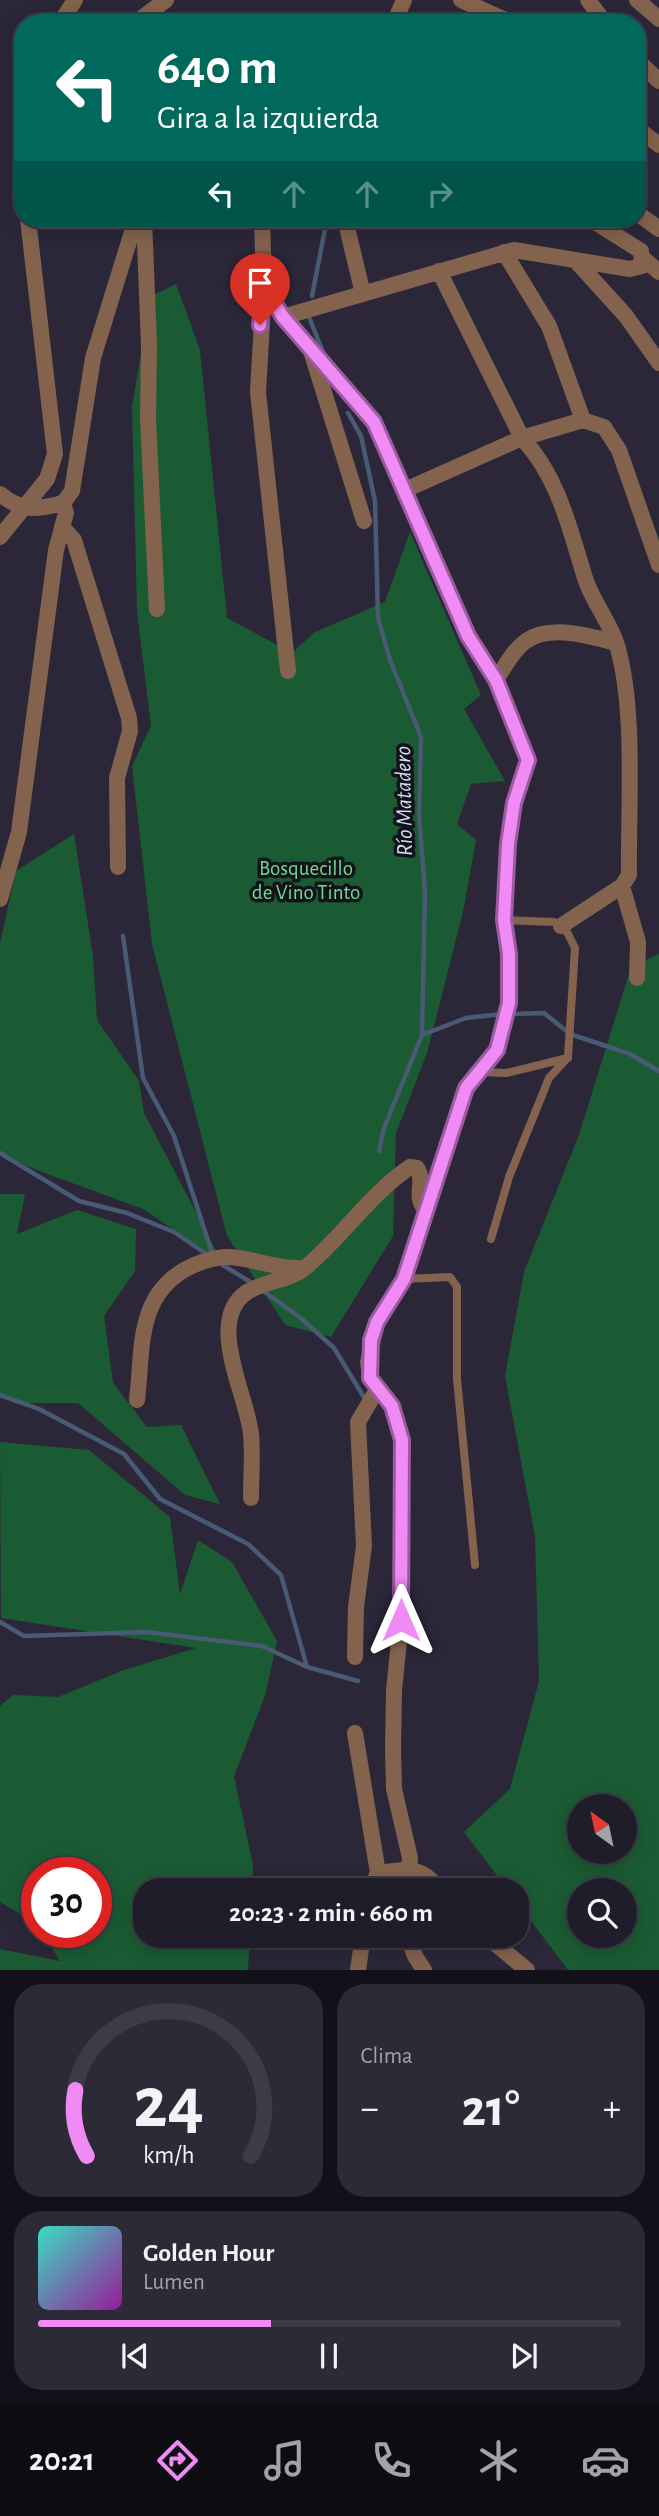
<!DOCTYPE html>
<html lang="es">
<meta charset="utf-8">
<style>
:root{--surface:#201d2b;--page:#2d2a37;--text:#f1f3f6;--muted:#a2a2a9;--line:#3d3b47;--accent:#f08bf6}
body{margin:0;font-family:"Alegreya Sans",sans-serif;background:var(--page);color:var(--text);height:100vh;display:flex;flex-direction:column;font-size:26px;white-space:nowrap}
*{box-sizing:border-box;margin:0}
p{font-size:23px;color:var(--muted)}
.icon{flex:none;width:38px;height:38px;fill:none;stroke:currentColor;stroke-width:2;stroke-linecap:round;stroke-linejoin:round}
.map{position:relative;height:1970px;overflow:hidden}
.sheet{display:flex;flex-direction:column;gap:14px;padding:14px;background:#121018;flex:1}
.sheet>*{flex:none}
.guide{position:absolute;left:14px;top:14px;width:632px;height:214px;border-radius:28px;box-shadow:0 4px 18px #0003,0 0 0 2px var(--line);background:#00695c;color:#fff;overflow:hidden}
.needle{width:46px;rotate:327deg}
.tools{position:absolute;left:567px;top:1794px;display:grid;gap:14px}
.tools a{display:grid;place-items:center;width:70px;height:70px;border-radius:50%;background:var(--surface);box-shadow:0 4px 18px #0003,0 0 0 2px var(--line);font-size:35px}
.speed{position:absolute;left:21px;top:1857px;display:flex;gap:14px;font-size:35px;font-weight:700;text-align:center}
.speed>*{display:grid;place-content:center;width:91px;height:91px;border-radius:50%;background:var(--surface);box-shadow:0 4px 18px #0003,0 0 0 2px var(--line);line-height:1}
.speed .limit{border:10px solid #d22;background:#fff;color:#111}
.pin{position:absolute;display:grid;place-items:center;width:60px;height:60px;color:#fff;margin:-72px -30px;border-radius:50% 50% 50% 0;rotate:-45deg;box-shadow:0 0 7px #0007}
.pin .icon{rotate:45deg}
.me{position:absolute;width:77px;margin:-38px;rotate:0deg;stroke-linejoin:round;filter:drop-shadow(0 0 5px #0008)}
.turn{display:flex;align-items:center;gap:24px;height:147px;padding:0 28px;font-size:32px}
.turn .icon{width:91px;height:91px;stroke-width:2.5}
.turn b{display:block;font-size:49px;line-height:60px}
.lanes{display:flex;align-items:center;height:66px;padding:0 28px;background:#0003;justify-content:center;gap:35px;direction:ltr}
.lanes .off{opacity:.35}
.big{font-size:52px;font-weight:700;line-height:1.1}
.sheet .card{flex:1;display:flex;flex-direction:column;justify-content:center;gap:10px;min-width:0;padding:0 24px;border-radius:28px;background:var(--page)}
.sheet .dial{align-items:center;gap:0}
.dial svg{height:182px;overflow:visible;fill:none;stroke:var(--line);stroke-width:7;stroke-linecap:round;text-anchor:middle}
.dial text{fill:var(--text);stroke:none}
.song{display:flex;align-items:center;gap:21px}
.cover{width:84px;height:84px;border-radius:10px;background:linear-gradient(135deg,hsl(170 70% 55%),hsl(300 70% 35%))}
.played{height:7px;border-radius:4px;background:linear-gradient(90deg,var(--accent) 40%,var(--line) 40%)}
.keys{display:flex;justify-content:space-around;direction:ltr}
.heat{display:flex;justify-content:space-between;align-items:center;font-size:38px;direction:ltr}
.sheet .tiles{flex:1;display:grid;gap:14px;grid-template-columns:1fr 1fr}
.card:last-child{grid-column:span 2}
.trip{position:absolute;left:133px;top:1878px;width:396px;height:70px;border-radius:28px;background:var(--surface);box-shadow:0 4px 18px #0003,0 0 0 2px var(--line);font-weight:700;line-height:70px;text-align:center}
.tab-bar{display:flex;height:112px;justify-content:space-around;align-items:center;background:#0d0c11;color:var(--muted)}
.tab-bar .icon{width:49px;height:49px}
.tab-bar .current{color:var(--accent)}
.tab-bar b{font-size:32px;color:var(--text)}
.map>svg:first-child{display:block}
.green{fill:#1b5b33;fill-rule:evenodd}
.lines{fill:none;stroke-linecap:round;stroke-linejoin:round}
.stream{stroke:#495a75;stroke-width:4.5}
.service{stroke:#83634d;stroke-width:8}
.minor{stroke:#83634d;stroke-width:16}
.route-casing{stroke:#9c5aa0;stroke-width:18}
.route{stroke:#f08bf6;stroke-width:12}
.labels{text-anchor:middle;stroke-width:7;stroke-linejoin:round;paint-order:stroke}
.park-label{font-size:21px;fill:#6cdc90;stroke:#13111a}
.water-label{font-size:23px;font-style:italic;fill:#d3e1f3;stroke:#13111a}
</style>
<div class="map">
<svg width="659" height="1970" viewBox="0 0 659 1970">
<rect width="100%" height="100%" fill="#2b2739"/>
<path class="green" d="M176,284L200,350L227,618L292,653L315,632L385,602L410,532L481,695L464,709L505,781L471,784L457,824L476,840L463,912L427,1053L396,1133L393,1236L331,1337L285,1325L227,1236L152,944L132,766L151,726L137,612L132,407L151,296Z
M74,834L93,956L97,1020L139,1081L144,1113L222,1262L143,1209L34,1169L0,1153V943L16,871Z
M659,954V1970H568L516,1901V1890H508L464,1832L510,1789L539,1681L535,1536L505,1376L524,1272L579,1135L631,967ZM579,1806H625V1852H579ZM579,1890H625V1936H579Z
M0,1194H25L17,1234L77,1210L136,1229L135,1271L104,1316L113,1383L147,1427L181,1425L220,1504L185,1495L78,1403H14L0,1393Z
M0,1442L89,1450L170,1517L180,1594L198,1540L232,1562L277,1641L265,1696L234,1776L253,1865L252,1890H145V1936H250L248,1970H0V1949L60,1961L42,1932H96V1872H37V1924L0,1902V1706L13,1695L58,1697L124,1670L196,1648L1,1618Z"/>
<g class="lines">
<path class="stream" d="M312,296L327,219
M309,317L323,352
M348,413L361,436L375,501L378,618L390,660L421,737L419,813L425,892L422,1035L384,1128L379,1151
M123,936L143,1078L174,1136L213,1256
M511,1014L544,1013L570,1034L630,1054L659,1071
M422,1035L466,1018L502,1014
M0,1153L79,1201L127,1213L174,1232L208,1255
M221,1264L252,1283
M262,1290L302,1319L334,1348L365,1399
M0,1395L39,1409L124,1454L160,1499L248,1544L281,1575L307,1667
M0,1622L24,1636L146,1632L262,1646L307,1667L358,1681"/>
<path class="service" d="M479,1072L506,1073L568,1058
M491,1239L509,1177L549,1078L568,1057L575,948L567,932L554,922L504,920
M404,1279L450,1277L457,1287V1379L475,1565"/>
<path class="minor" d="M461,0L512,23
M588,0L605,23
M637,0L659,19
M60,23L75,0
M135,23L166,0
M394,23L404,0
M637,60L659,81
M637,128L659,145
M23,153V176
M637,213L659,229
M144,219L149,344L148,418L157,609
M262,219L264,286L272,302L374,422L469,636L496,680L528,760L514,803L508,844L504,920L509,954V1003L497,1050L466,1088L404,1279L377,1322L368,1362L370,1378L392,1406L402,1439L401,1620L394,1691L393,1748L394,1789L410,1858L407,1890
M345,219L363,294
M504,252L549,326L583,420L604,427L619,450L659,565
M644,259L659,272
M576,261L626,316L659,363
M439,271L522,438C559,478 569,527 585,578C592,601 610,622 617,645C636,710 628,806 629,875L622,886L561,926
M264,288L258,392L288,671
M283,317L514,250L630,269L642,266L641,251L590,219
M312,354L364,521
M405,490L522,438L583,420
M0,494C22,512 37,510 63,503L72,491L93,358L136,219
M62,527L74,540L129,718L130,731L117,778L118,867
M0,537L47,479L55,454L28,219
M496,680C504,668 513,650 526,641C550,624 590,636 616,643
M622,886L638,942L637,978
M0,899L19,832L56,550L66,513L63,503
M137,1400C143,1350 136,1299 184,1270C195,1264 211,1258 225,1257C247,1256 274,1269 299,1268
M251,1498C251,1477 253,1454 251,1434C247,1395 205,1320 247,1292C264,1281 290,1281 306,1267C343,1236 370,1194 410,1167L417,1168C426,1181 413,1196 425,1209
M355,1657L356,1607L364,1546L358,1422L378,1388
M355,1733L378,1873
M370,1890L378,1873C408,1869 420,1865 441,1890
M408,1936L415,1956L424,1970
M486,1936L527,1970
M358,1970L363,1936"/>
</g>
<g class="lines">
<defs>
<path id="route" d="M260,325L264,286L283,317L374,422L468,636L496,680L528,760L514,803L508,844L504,920L509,954V1003L497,1050L466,1088L404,1279L377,1322L371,1340L370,1378L392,1406L402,1440L401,1620"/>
</defs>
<use href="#route" class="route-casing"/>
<use href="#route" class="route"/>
</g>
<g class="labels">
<g class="park-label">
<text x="306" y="875">Bosquecillo<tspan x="306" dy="24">de Vino Tinto</tspan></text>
</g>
<g class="water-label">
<text transform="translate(403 801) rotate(-91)" y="8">Río Matadero</text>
</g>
</g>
</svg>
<div class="tools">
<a><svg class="needle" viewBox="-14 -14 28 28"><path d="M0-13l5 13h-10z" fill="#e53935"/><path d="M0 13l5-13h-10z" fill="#a2a2a9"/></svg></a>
<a><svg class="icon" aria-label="search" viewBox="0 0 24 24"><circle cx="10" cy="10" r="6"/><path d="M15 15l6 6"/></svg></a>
</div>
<div class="speed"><div class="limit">30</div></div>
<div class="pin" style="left:260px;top:325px;background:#d93025"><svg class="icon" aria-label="arrive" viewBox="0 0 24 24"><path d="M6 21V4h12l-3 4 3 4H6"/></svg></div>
<svg class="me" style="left:401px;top:1620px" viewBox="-20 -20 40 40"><path d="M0-17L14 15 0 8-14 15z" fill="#f08bf6" stroke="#fff" stroke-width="4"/></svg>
<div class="trip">20:23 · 2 min · 660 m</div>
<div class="guide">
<div class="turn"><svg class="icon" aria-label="left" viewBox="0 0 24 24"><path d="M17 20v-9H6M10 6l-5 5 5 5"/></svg><div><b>640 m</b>Gira a la izquierda</div></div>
<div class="lanes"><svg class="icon" aria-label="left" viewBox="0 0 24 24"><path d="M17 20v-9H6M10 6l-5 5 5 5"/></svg><svg class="icon off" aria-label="ahead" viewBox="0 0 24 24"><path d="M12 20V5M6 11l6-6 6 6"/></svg><svg class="icon off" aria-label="ahead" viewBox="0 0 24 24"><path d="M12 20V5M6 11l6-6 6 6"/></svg><svg class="icon off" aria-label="right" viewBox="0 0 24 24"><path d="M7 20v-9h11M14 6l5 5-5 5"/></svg></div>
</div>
</div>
<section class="sheet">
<div class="tiles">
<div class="card dial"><svg viewBox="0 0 100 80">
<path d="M14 69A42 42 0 1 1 86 69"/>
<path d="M14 69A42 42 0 0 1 9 40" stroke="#f08bf6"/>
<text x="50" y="56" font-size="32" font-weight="700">24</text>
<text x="50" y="72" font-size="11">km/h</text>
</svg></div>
<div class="card"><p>Clima</p>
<div class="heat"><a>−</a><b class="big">21°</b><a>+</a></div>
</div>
<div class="card">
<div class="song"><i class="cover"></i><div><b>Golden Hour</b><p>Lumen</p></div></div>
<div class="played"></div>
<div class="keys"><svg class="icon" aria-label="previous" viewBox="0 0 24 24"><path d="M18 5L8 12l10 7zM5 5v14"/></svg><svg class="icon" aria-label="pause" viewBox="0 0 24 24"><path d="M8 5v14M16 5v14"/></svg><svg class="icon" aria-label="next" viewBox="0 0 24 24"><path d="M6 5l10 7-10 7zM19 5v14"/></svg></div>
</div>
</div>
</section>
<nav class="tab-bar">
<b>20:21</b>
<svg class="icon current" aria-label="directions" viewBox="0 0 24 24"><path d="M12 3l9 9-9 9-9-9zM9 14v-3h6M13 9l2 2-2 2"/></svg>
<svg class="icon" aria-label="music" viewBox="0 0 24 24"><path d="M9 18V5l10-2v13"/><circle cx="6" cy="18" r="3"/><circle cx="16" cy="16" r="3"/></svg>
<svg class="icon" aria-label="phone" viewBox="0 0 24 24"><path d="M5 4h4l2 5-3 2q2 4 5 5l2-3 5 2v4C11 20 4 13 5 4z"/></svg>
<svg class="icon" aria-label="climate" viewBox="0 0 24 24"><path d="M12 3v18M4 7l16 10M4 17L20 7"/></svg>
<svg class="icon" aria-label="car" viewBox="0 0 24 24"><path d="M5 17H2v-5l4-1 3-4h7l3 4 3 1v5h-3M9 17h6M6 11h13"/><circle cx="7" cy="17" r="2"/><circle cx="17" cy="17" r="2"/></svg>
</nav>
